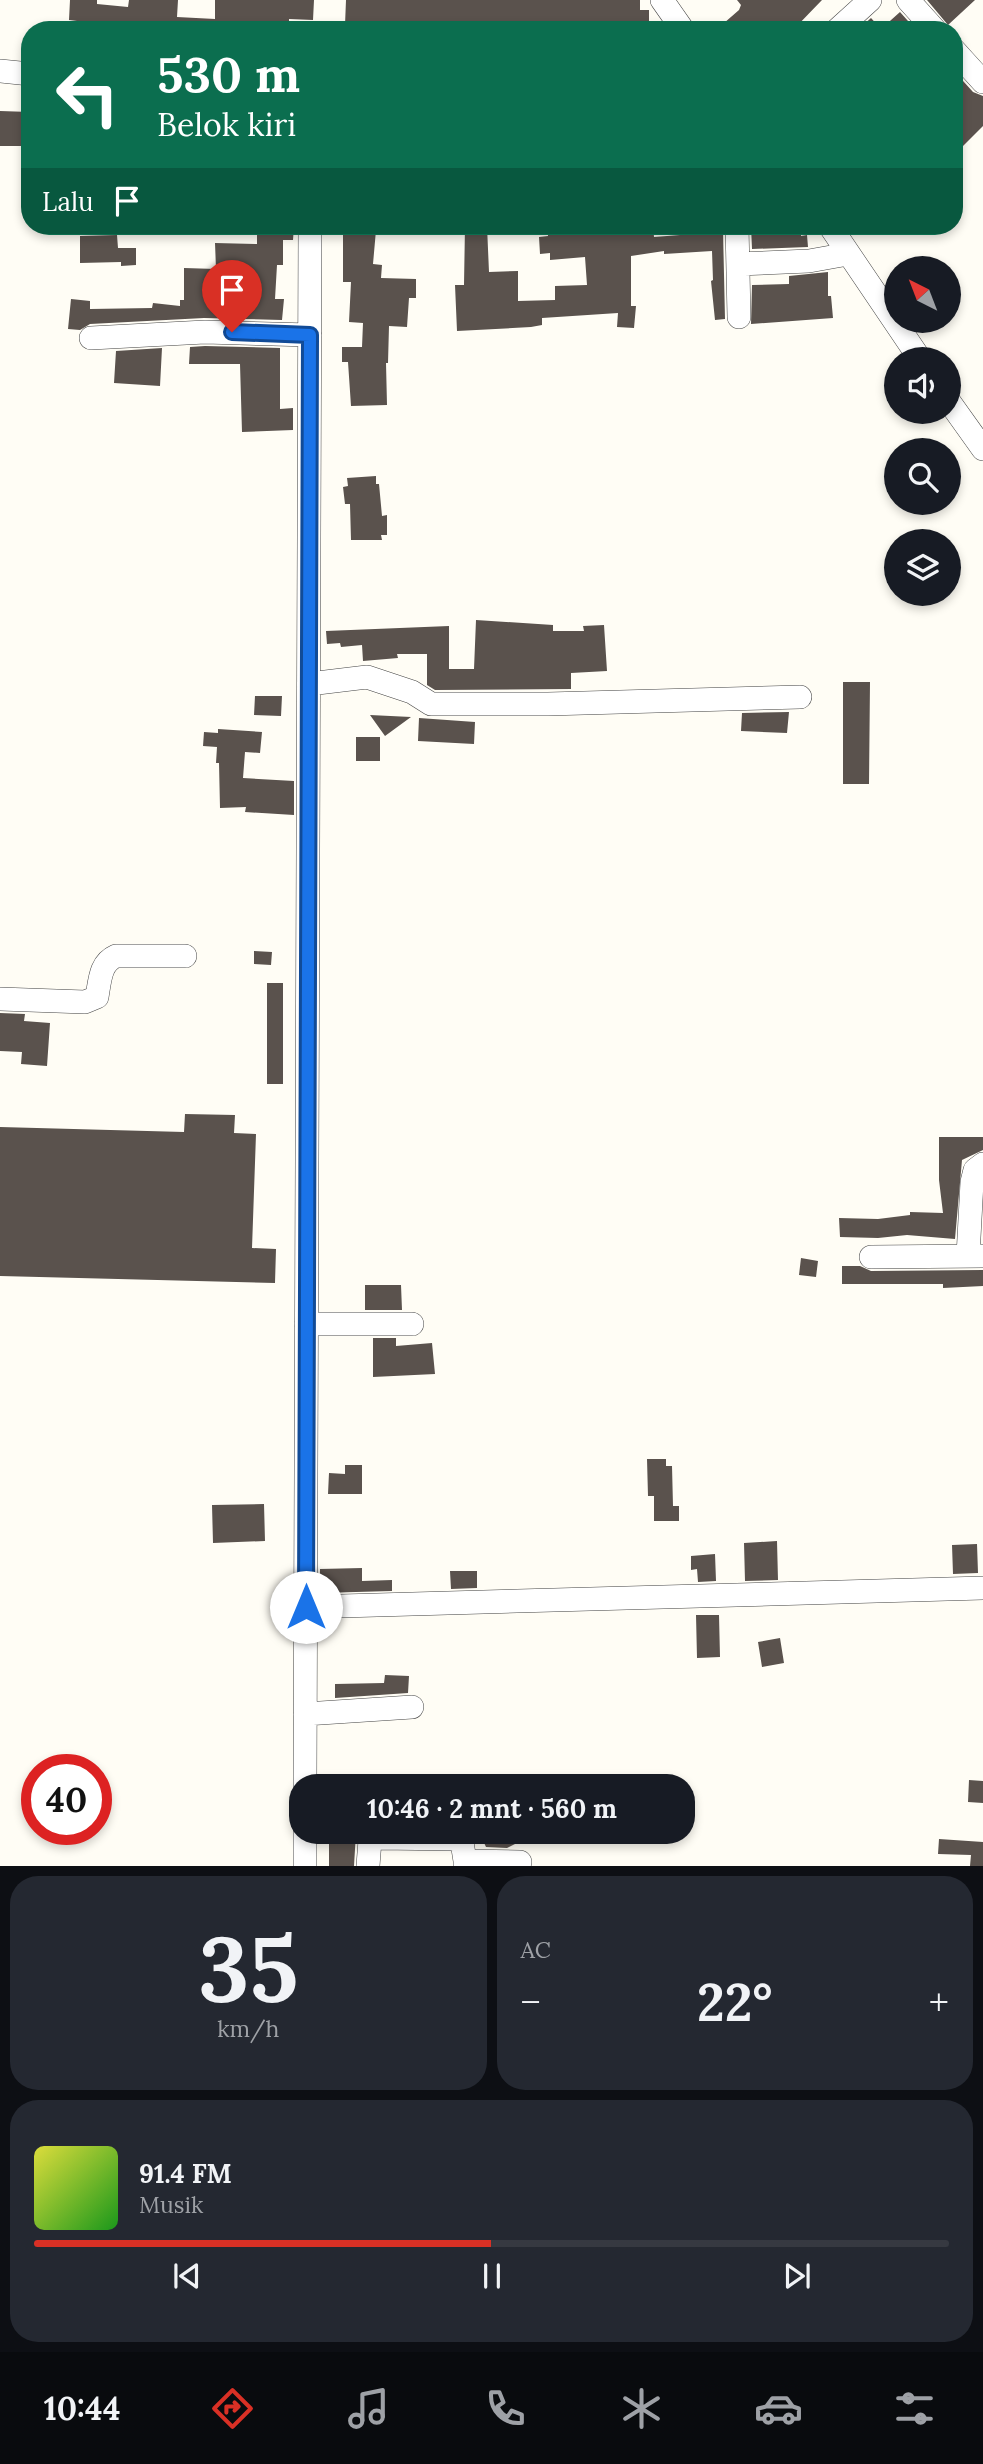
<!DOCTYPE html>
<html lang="id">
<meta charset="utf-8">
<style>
:root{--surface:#171b24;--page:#242831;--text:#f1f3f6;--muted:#9ea1a6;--line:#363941;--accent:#d93025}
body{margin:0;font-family:Lora,serif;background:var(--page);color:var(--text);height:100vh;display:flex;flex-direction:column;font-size:26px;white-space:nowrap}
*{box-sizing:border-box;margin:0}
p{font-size:23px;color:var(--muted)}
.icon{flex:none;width:38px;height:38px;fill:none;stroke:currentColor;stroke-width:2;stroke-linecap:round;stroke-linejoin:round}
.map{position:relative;height:1866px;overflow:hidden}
.drawer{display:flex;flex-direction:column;gap:10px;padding:10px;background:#0d0f14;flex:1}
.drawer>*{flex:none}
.banner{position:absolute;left:21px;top:21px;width:942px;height:214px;border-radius:28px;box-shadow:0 4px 10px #0003;background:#0b6e4f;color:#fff;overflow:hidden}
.needle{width:46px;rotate:318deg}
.fabs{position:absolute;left:884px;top:256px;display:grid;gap:14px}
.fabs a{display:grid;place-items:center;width:77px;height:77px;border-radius:50%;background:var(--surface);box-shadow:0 4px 10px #0003;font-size:35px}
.speed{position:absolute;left:21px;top:1754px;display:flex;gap:14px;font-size:35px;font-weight:700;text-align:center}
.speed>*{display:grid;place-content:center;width:91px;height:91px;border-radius:50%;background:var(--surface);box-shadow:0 4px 10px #0003;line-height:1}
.speed .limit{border:10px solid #d22;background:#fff;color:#111}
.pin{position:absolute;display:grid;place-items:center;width:60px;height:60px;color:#fff;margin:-72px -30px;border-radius:50% 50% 50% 0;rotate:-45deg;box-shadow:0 0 7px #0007}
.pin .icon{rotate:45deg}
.me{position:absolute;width:77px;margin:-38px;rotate:0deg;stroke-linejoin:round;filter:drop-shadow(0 0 5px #0008)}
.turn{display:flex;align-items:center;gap:24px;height:147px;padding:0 21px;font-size:32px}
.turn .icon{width:91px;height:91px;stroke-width:2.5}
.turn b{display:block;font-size:49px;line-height:60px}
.then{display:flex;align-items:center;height:66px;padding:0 21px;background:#0003;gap:14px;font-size:26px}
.big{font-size:52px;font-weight:800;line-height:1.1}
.drawer .card{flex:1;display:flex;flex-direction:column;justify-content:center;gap:10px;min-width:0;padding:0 24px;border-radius:28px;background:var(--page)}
.drawer .dial{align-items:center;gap:0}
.dial b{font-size:91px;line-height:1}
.song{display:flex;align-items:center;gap:21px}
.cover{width:84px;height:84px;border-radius:10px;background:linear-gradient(135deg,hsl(60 70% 55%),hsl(120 70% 35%))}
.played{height:7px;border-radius:4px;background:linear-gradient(90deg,var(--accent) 50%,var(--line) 50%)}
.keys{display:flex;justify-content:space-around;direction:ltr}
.heat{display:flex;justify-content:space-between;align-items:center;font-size:38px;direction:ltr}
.drawer .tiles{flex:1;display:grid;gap:10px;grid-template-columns:1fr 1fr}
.card:last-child{grid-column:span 2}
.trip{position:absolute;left:289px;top:1774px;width:406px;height:70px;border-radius:28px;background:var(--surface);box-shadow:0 4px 10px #0003;font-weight:800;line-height:70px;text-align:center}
.tabs{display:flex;height:112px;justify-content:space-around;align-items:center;background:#090b0e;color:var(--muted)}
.tabs .icon{width:49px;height:49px}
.tabs .on{color:var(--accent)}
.tabs b{font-size:32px;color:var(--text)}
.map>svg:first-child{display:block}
.building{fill:#5a524d}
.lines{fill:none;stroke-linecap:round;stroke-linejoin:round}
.minor-casing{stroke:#444;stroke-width:24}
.minor{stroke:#fff;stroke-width:23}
.route-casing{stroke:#114b97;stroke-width:18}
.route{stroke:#1a73e8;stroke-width:12}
</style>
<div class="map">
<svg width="983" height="1866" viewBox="0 0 983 1866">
<rect width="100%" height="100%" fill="#fffdf5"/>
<path class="building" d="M70,0H97V4L128,7L129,0H178L177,17L215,19V0H314L313,20L289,19V30H240V25L223,24V30H76L77,21L69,20Z
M346,0H640V10H649V27L607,26V30H432L345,25Z
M737,0H822L793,30H716L739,10L741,5Z
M927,0H975L948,25Z
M900,12L916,30H858L871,18L881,29Z
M954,71L973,92L983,96V126L954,155Z
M0,111L30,112V146H0Z
M257,226H294L293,240H283V265H277L275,299H284L282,320L204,318L90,324L80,330L68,329L71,299L90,301V309L152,308L153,303L180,306V300H184V268L216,269L215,243L257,244Z
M465,226H487L489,272L518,271V301L555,300V286L587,285L585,257L550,260V253L540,254L539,237L548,236L547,226H653L654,237L680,235L679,226H702V232L723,230L725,319L715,320L711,281L713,280L712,251L664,254V251L631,256V306H636L634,328L617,327L618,313L542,318V325L531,327L457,331L455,285H464Z
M751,226H801V236L807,235L808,247L752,249Z
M343,228L376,230L373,264L382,265L381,278L416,279V298H409L407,327L389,326L388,363H386L387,405L351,406L348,362H342V347H362L363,323L349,322L351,282H343Z
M117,235L118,248H136V265L121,266V262L80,263V236Z
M828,272V296H831L833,318L751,324L752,285L789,284V276Z
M205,346L280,348V409L293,408V430L242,432L240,364H189L190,347Z
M162,348L160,386L114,383L116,351Z
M376,476V484H379L382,516L387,515V535H381L382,540H351L350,504H345L343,487L348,486L347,478Z
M476,620L553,625V631H584L583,626L604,625L607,671L571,673V689L435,690L427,685V654H397L398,658L363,661L362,645L341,647L340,643L327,644L326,631L449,626V669H474Z
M843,682H870L869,784H843Z
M255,696H282L281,716L254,715Z
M789,712L787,733L741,731L742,713Z
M370,715L411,717L385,736Z
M419,718L475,722L474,744L418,741Z
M218,729L262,732L260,753L245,752L243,778L294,781V815L245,812L246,807L220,808L219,763H216L217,747L203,746L204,732L218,733Z
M356,737H380V761H356Z
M254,951L272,952L271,965L254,964Z
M267,983H283V1084H267Z
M0,1013L25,1014L24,1021L50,1023L47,1066L21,1064L22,1052L0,1051Z
M185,1114L235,1115L234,1133L256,1134L252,1248L276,1249L275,1283L0,1276V1127L184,1132Z
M939,1137H983V1150L962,1160L955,1239L907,1235L878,1238L840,1237L839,1218L878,1219L910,1215V1212L943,1213L939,1180Z
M801,1258L818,1261L816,1277L799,1275Z
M842,1266H860L871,1271L983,1270V1286L943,1288V1284H842Z
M365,1285H401L402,1310H365Z
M373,1338H396V1346L432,1343L435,1374L373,1377Z
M647,1459H666V1466H672L673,1506H679V1521H654V1496H648Z
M345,1465H362V1494H328L329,1473L345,1474Z
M264,1504L265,1541L213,1543L212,1505Z
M777,1541L778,1580L745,1581L744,1543Z
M977,1544L978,1573L953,1574L952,1545Z
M715,1554L716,1581L698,1582L697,1569L691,1570V1556Z
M362,1568V1581L392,1580V1591L320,1593V1569Z
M450,1571H477V1588L451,1589Z
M696,1615H719L720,1657L697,1658Z
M780,1638L784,1663L762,1667L758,1642Z
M385,1675L409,1676L408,1693L335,1698V1684L384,1683Z
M969,1780L983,1781V1803L968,1802Z
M329,1832H356L354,1866H329Z
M479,1832H539L507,1848L486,1847Z
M939,1839L983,1842V1866H970L971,1855L938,1854Z"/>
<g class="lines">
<defs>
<path id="minor" d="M662,0L683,30
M908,0L935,30
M837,30L870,0
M954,50L983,82
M0,71L30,74
M737,226L739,317
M830,226L920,359
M738,264L809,261L848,254
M91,338L205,332L310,335
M948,400L983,449
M309,684L367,677L412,692L431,704H548L800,697
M0,999L85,1002L97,997C100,980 100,963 116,956H185
M968,1256L972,1182L975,1170L983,1164
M871,1257L983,1256
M306,1324H412
M306,1607L983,1588
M305,1714L412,1707
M305,1787L310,226
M305,1866V1832
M368,1866L370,1840L378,1838L456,1839L462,1842L465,1861
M465,1866V1861L520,1862"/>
</defs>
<use href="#minor" class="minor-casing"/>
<use href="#minor" class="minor"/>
</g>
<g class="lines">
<defs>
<path id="route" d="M232,332L310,335L306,1607"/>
</defs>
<use href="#route" class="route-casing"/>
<use href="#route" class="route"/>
</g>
</svg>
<div class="fabs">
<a><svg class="needle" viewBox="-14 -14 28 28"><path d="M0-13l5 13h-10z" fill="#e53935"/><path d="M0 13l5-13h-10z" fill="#9ea1a6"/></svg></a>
<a><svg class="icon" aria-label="sound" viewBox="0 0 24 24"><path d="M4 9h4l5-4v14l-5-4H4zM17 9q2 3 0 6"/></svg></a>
<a><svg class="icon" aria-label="search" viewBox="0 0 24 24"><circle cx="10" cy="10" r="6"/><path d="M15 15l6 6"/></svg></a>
<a><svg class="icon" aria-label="layers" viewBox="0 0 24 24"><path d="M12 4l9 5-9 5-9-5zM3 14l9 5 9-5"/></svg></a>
</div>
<div class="speed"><div class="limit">40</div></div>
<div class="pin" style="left:232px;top:332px;background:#d93025"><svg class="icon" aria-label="arrive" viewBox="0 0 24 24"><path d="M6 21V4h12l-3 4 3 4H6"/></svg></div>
<svg class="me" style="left:306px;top:1607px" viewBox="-20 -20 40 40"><circle r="19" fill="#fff"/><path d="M0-13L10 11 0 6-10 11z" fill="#1a73e8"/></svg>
<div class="trip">10:46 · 2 mnt · 560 m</div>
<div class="banner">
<div class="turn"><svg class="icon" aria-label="left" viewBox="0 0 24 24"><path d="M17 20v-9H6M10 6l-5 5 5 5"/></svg><div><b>530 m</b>Belok kiri</div></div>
<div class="then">Lalu<svg class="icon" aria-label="arrive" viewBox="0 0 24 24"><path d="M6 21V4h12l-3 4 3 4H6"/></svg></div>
</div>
</div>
<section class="drawer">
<div class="tiles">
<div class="card dial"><b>35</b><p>km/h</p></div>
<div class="card"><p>AC</p>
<div class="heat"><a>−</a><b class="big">22°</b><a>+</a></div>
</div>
<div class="card">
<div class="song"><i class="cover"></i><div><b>91.4 FM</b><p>Musik</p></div></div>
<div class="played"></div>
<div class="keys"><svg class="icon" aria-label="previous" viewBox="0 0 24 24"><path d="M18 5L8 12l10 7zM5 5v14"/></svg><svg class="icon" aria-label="pause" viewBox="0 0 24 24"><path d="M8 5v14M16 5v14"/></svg><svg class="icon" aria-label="next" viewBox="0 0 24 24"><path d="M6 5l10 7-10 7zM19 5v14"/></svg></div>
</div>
</div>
</section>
<nav class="tabs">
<b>10:44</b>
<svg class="icon on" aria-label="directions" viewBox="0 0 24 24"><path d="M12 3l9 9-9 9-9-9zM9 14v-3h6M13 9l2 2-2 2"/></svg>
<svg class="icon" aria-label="music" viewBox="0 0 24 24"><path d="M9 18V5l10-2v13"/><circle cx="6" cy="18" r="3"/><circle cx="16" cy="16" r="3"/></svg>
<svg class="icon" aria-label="phone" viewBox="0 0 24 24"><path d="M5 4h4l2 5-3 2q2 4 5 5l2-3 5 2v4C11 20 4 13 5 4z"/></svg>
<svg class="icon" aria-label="climate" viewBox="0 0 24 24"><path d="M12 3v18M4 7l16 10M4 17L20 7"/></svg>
<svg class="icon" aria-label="car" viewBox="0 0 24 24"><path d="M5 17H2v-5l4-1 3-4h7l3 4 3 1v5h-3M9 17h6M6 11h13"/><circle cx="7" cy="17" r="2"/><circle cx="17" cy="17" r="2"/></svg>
<svg class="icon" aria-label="filters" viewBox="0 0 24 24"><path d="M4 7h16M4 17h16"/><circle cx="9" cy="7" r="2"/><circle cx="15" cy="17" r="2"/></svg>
</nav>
